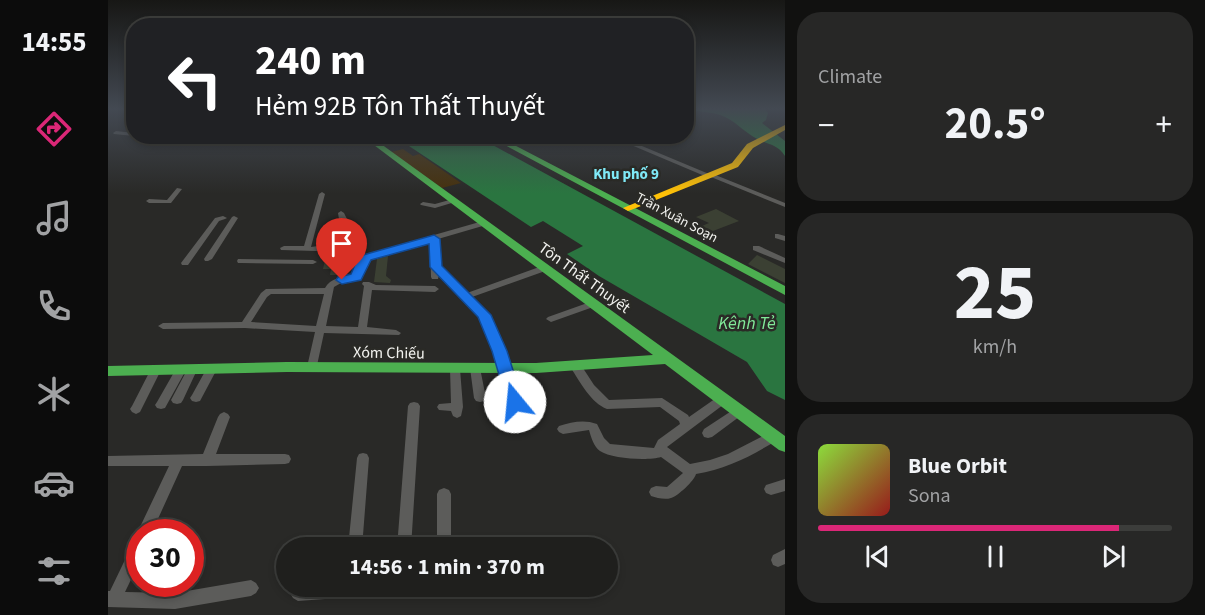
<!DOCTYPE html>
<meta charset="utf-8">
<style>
:root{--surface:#1f1f1d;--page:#272726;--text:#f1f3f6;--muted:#a1a2a4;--line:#3c3d3b;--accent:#db2777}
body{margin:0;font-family:"Source Sans 3",sans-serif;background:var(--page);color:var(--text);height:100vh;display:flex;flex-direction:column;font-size:22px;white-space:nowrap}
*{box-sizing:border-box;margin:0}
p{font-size:20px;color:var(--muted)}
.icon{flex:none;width:33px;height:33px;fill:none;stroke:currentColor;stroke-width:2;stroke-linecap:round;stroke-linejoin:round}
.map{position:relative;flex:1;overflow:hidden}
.side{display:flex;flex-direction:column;gap:12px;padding:12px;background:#111110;width:420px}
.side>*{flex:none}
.banner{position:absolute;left:18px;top:18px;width:568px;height:126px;border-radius:24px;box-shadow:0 3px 9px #0003,0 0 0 2px var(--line);background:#202124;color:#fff;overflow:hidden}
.speed{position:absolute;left:18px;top:519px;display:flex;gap:12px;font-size:30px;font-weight:700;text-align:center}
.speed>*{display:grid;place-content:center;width:78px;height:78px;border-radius:50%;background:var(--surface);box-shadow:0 3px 9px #0003,0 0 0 2px var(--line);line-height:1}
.speed .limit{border:9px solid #d22;background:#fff;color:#111}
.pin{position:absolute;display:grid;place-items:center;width:51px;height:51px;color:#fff;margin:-62px -26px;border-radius:50% 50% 50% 0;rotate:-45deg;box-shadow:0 0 6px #0007}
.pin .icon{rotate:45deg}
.me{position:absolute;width:66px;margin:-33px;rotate:343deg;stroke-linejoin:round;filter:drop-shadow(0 0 4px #0008)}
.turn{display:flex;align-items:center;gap:21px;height:126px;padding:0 30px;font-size:27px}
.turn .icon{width:78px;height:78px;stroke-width:2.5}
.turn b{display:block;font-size:42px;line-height:51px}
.big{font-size:45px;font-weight:700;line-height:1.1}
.side .card{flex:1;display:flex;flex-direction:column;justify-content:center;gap:9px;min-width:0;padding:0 21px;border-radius:24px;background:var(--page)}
.side .dial{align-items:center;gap:0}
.dial b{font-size:78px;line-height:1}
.song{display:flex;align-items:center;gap:18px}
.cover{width:72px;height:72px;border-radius:9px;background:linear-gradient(135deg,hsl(90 70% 55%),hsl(0 70% 35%))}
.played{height:6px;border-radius:3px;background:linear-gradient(90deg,var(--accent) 85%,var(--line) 85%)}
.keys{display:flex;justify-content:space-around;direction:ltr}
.heat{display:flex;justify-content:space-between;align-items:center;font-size:33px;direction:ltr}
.trip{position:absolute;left:168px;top:537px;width:342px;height:60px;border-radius:30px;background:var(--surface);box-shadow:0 3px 9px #0003,0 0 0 2px var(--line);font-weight:700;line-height:60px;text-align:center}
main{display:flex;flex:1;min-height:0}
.dock{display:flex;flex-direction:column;width:108px;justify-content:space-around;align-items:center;background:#0c0c0c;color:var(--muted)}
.dock .icon{width:42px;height:42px}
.dock .active{color:var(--accent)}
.dock b{font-size:27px;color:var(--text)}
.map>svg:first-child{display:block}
.green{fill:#46310d}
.water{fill:#2a7540}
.building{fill:#3b4033}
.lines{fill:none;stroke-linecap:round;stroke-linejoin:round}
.street{fill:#5c5c5a;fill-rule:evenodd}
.fast{fill:#4caf50;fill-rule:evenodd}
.slow{fill:#ffc107;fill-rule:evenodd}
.route{fill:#1a73e8;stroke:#114b97;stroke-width:1.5}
.labels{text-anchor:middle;stroke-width:5;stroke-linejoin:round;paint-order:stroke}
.far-street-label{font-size:14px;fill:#f2f2ef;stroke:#2a2a26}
.far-neighbourhood-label{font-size:15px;font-weight:bold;fill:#7fe9f7;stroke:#2a2a26}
.street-label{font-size:16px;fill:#f2f2ef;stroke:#2a2a26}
.water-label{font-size:18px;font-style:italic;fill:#81ea99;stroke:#2a2a26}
</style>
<main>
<nav class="dock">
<b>14:55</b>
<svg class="icon active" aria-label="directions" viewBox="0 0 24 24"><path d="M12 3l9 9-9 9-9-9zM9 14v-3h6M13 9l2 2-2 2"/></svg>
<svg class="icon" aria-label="music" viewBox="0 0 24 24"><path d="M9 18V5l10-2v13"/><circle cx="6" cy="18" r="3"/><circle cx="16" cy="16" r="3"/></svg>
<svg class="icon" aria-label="phone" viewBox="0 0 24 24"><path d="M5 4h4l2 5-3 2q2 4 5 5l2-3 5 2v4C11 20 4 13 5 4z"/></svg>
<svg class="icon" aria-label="climate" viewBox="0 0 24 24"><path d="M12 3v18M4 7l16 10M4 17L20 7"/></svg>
<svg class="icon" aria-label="car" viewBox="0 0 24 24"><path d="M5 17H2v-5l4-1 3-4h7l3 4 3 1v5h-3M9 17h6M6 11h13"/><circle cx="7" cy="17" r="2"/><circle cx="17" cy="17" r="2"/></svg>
<svg class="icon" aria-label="filters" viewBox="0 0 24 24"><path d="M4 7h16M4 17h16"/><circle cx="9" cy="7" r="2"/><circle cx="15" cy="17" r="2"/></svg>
</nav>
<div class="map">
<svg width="677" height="615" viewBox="0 0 677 615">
<rect width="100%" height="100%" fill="#292927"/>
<path class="green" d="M295,149L305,156L311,154L353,183L334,188L283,152Z"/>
<path class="water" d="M580,108H656L660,113L658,120L654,123L677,141V156C671,146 663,145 654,141C640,136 630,123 617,117C605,111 592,113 580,108Z
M299,137H370L677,304V400L659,391L639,362L491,276L459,254L475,246L435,221L423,227L298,144L304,141Z"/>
<path class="building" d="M608,209L631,221L605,231L594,226L601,223L588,217Z
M239,248L244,250L241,269H233L231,275H222L223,269H215L219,252Z
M649,255L677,269V283L640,264Z
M280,256L278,276L283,280L282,283L266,282L269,259Z"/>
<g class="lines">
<path class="street" d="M8,131L26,133V136L6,134L5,133Z
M115,136L78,139L75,137L76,136Z
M272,136H284L263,142L260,140Z
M502,136H510L601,174H605L677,203V207L603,177H599Z
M69,188L74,189L63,203H41L38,201L41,199L59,200Z
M214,192L217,194L203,247L230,243L231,219L230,213L233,211L236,213L239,219L237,247L208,251L173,250L172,248L176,246H196L211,194Z
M345,199L348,201L347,202L327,208L313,205L312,204L315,202L327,204Z
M115,216L119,218L117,219L111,221L80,265H74L73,263L107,218Z
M126,216L130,218L104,259L100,261H97L96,259L124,217Z
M375,221L379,223L378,225L330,239L331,265L359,293L434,266H437L441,268L440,270L364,297L381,315L397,351L413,402L411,405L407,406L403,405L401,402L387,351L372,316L331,275L330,279H324L323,277L322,241L262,259L258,263L251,279L233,283L226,287L218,326L250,327L256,286L254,284L255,282H261L268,285L327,286L331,289L327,292L264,290L259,327L288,330L293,333L291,335L216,333L208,370H200L199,367L207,332L137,328L55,329L50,326L55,323L134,322L153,293L158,289L217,288C222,278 235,277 245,275L250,262L256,255ZM163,294H216L208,326L143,322L159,297Z
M667,234H670L677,236V241L667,238Z
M645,246H651L677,258V263L645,250Z
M130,259L205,260L209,262L205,264L133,263H130L129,261Z
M485,301L489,304L488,306L443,322L438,319L440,317Z
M467,361L471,362L486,385L501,400L554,398L580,415L581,417L611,396L615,395L619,396L621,399L619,402L559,447L582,464L602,460L620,454L665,431L669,432L671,436L669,440C644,456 618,469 588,474C586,481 570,496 563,498C557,500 549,498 543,496L541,492L543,488L548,486L559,487L575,473L553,457C541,461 503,459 492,451C486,447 483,437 481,430L455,434L451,432L449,429L451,426C464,422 476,419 489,424L496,438L502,444L546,448L550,440L572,424L571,421L552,407L499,409C483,403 472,382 463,368L462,365L463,362Z
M367,364L371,365L372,368L378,398L376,401L372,402L368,401L366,398L362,368L363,365Z
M104,365L108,366L109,369L92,401L88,402L84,401L82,398L84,395L100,366Z
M347,365L351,366L352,369L355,407L353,416L349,418L345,416L343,411L331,410L329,407L331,404L343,403L342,369L343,366Z
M48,366L52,367L53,370L32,412L28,414L24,412L22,409L24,406L44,367Z
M73,366L77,367L78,370L57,408L53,409L49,408L47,405L49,402L69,367Z
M84,366L88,367L89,370L75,400L73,403L69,404L65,403L63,400L79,370L80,367Z
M306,402L310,403L312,406L303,548H289L300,406L302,403Z
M631,406L635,408L637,411L635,414L604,437L600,438L596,437L594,433L596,429Z
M116,412L120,414L122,417L108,454H177L181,455L183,459L181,463L177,464L99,466H74L44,532H32V536L30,532L32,527L61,466H0V456L95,454L110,417L112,414Z
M255,453L259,454L261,458L254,548H240L249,458L251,454Z
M677,479V491L663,495L658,493L656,489L658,485Z
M336,488L341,490L343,494V548H329V494L331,490Z
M32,537V561L17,592L67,593L143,580L148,583L151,588L148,593L143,596L67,609L0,607V591H2L27,539Z
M677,549V564L670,567L665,565L663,560L665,555Z
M187,586H291L289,591L284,594L190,601L185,598L182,593L185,588Z
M358,586H391L389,591L375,596L360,591Z"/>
<path class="fast" d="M254,136H262L677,436V452L671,450L557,364L428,373L179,372L0,376V366L179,362L428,363L545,355Z
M380,136H389L677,286V295Z"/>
<path class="slow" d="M677,125V130L645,148L630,167L523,210L520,211L515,208L624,163L639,144Z"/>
</g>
<linearGradient id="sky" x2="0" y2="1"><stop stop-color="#171715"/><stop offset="0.56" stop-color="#434952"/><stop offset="1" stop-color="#434952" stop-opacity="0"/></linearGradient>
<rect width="677" height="194" fill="url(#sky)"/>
<path class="route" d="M326,235L332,239L334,266L383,315L399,351L415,402L413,407L407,409L401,407L399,402L384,351L370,317L322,267L321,244L263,260L253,280L234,284L228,280L230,277L243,274L248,262L255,255Z"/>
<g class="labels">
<g class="far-street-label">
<text transform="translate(569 217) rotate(28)" y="5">Trần Xuân Soạn</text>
</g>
<g class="far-neighbourhood-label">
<text x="518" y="179">Khu phố 9</text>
</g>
<g class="street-label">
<text transform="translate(477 277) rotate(36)" y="6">Tôn Thất Thuyết</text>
<text transform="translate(281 352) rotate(1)" y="6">Xóm Chiếu</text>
</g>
<g class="water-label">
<text x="639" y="329">Kênh Tẻ</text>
</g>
</g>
</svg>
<div class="speed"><div class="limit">30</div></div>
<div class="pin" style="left:234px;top:280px;background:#d93025"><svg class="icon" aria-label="arrive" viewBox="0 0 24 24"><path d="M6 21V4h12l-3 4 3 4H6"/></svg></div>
<svg class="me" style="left:407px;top:402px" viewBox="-20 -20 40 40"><circle r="19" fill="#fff"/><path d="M0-13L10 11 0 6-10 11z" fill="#1a73e8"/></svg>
<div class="trip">14:56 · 1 min · 370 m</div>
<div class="banner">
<div class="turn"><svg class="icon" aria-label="left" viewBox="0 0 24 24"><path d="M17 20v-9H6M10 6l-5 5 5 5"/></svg><div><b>240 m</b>Hẻm 92B Tôn Thất Thuyết</div></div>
</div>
</div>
<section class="side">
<div class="card"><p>Climate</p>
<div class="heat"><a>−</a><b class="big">20.5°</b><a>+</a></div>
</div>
<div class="card dial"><b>25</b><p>km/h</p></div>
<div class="card">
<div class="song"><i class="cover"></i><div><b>Blue Orbit</b><p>Sona</p></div></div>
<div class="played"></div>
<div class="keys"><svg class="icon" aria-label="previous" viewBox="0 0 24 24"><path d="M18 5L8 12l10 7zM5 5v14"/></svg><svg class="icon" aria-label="pause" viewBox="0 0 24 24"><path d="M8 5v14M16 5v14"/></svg><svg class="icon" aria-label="next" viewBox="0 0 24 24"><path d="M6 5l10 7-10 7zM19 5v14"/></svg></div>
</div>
</section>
</main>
